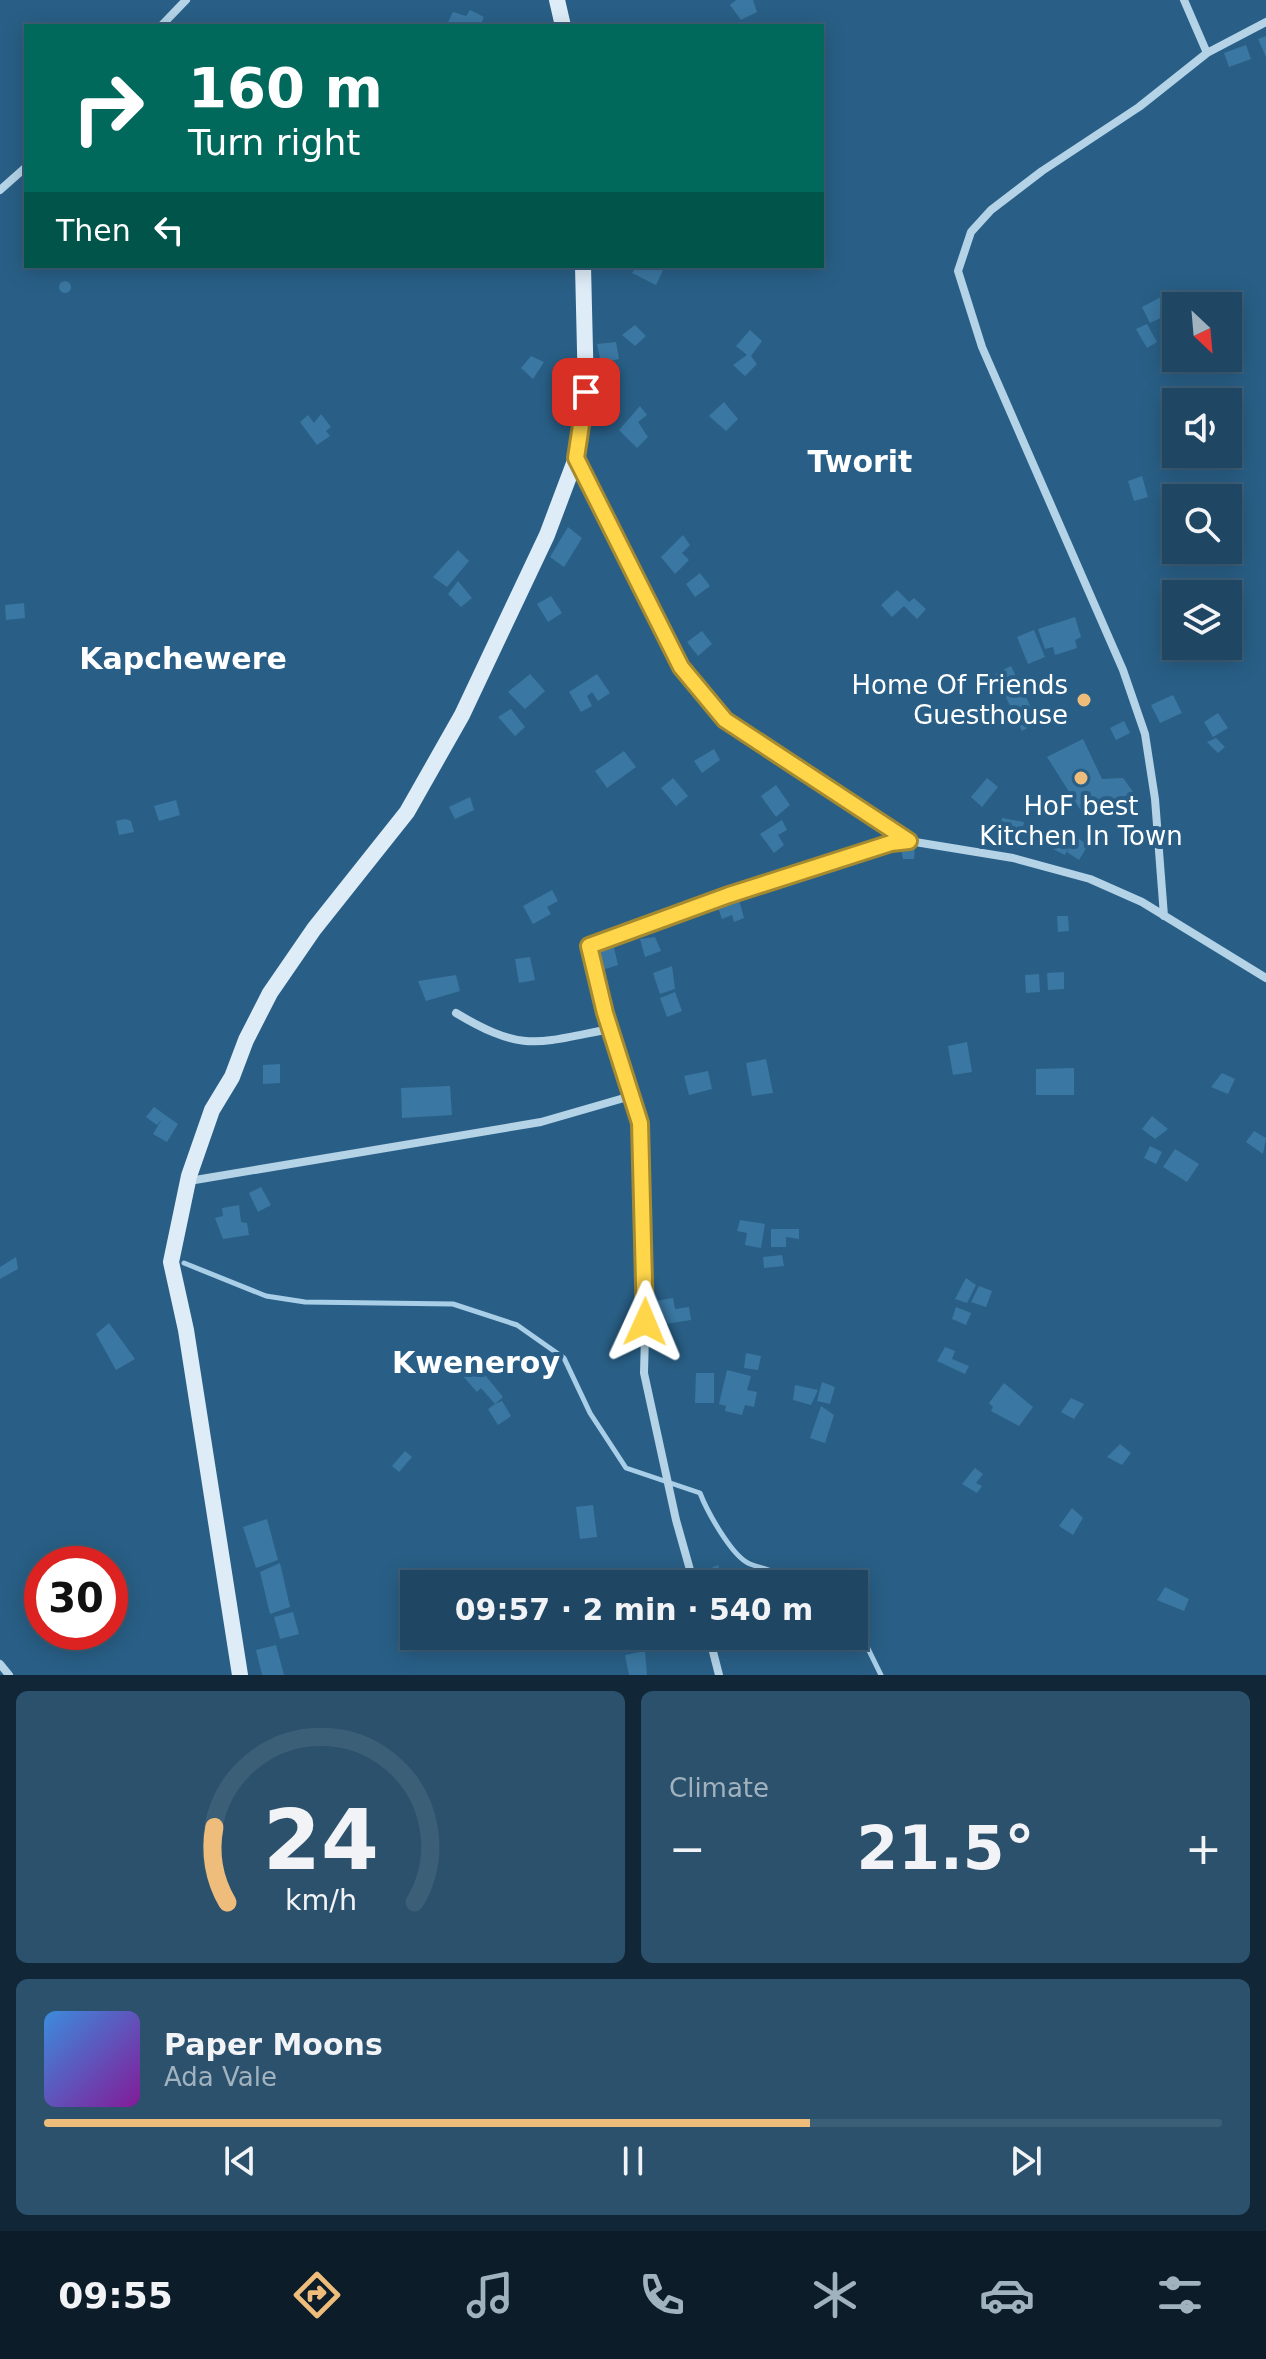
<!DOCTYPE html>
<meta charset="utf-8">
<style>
:root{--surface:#1f4764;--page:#2c516d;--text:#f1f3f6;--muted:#a1b2bf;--line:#3c5f78;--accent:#eebd7c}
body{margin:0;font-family:"DejaVu Sans",sans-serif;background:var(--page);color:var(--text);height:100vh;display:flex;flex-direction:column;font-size:30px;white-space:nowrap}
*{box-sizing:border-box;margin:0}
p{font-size:26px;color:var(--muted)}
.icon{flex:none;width:44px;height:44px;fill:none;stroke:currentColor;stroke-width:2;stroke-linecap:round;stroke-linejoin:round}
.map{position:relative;height:1675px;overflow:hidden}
.drawer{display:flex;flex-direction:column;gap:16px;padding:16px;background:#112737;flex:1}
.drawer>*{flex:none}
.top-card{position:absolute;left:24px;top:24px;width:800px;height:244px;border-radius:0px;box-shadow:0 4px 20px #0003,0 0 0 2px var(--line);background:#00695c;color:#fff;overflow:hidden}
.needle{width:52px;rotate:154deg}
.fabs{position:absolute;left:1162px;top:292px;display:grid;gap:16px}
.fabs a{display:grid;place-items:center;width:80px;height:80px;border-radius:0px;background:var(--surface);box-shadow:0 4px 20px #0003,0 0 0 2px var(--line);font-size:40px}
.speed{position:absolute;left:24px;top:1546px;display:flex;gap:16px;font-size:40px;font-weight:700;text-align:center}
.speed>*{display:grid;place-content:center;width:104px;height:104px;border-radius:50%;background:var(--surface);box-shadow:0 4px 20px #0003,0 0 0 2px var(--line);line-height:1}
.speed .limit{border:12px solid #d22;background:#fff;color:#111}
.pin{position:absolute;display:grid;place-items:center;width:68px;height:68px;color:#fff;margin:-34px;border-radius:16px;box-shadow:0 4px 12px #0006}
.me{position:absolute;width:88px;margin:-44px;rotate:1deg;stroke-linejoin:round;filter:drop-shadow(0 0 6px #0008)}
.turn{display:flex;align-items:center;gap:28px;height:168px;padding:0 32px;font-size:36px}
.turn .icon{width:104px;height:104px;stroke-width:2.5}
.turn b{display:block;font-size:56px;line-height:68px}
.then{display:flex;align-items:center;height:76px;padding:0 32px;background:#0003;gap:16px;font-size:30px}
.big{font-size:60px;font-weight:700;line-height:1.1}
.drawer .widget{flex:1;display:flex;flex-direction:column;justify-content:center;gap:12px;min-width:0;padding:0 28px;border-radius:12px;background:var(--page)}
.drawer .dial{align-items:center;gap:0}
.dial svg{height:208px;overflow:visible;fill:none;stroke:var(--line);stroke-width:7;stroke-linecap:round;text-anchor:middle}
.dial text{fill:var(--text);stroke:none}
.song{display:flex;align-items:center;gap:24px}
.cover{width:96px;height:96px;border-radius:12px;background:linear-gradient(135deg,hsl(210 70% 55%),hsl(290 70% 35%))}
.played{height:8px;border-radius:4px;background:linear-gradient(90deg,var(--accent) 65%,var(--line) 65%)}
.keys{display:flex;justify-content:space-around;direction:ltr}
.heat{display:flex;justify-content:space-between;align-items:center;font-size:44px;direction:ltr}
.drawer .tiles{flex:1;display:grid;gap:16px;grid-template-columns:1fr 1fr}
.widget:last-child{grid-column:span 2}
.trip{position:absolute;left:400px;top:1570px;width:468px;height:80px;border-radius:0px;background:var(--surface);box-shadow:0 4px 20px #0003,0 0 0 2px var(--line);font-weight:700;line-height:80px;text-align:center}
.tab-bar{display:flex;height:128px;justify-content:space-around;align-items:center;background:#0c1c28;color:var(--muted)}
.tab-bar .icon{width:56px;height:56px}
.tab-bar .selected{color:var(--accent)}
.tab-bar b{font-size:36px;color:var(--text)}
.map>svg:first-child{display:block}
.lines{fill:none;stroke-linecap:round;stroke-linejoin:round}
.stream{stroke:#a9cfe8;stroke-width:5}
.building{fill:#3a77a2}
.street{stroke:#b4d3e7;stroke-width:8}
.secondary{stroke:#deecf7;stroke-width:16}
.route-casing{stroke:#a68a30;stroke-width:20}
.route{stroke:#ffd54a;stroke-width:14}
.poi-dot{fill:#eebd7c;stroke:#295f86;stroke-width:3}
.labels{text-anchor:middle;stroke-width:8;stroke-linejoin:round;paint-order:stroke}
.poi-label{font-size:26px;fill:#fff;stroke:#295f86;text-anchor:end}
.quarter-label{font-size:30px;font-weight:bold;fill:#fff;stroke:#295f86}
</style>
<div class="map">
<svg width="1266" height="1675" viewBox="0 0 1266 1675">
<rect width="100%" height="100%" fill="#295f86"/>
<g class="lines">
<path class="stream" d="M184,1263L266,1296L305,1302L453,1304L517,1325L564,1358L590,1413L626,1468L700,1493C707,1511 732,1557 750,1564C769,1571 786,1573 803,1584
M854,1620L881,1675"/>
</g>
<path class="building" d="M736,0H753L757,12L741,20L730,5Z
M470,10L484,17L480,26H446L453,12L466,16Z
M1266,36V57L1258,39Z
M1246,45L1251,59L1229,67L1224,53Z
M637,266H665L656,285L632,273Z
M59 287a6 6 0 1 1 12 0a6 6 0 1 1-12 0Z
M1161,297L1169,314L1150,323L1142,307Z
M1147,324L1157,342L1147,348L1136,329Z
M635,325L646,336L635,346L622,335Z
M750,330L762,341L751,356L757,364L745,376L733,365L747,355L736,346Z
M616,342L619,359L601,363L597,344Z
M531,356L544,362L533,379L521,368Z
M724,402L738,419L726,431L709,416Z
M640,406L647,415L638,422L648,437L637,448L619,430Z
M321,414L331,427L326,431L330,436L317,445L300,422L308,415L314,423Z
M1142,476L1148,497L1134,501L1128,481Z
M568,527L582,538L564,567L550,557Z
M683,535L690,545L682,553L689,560L675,574L661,557Z
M458,550L469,561L447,587L433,577Z
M700,573L710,586L695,597L686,584Z
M458,581L472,598L461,607L448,594Z
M897,590L909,602L914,598L926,609L917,619L904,606L892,617L881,605Z
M551,596L562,613L548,622L537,604Z
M24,603L25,618L6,620L5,605Z
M1075,617L1081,637L1075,640L1077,648L1055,655L1053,647L1045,649L1038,629Z
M1034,630L1045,657L1028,664L1017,637Z
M702,631L712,644L698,656L687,642Z
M1011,666L1038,722L1022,731L995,674Z
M530,674L545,691L525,709L508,692Z
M597,674L610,693L598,701L592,692L587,696L592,706L581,712L569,692Z
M1173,695L1182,713L1160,723L1151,705Z
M511,709L525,727L515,736L498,717Z
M1218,713L1228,728L1213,737L1204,722Z
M1124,721L1130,733L1116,740L1110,728Z
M1216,738L1225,747L1218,753L1207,742Z
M1083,739L1102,779L1123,778L1133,792L1085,817L1047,757Z
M714,749L720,760L702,773L694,761Z
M624,751L636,767L607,788L595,771Z
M673,778L688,796L676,806L661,788Z
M987,778L998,787L982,807L971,797Z
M776,785L790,805L776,817L761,796Z
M470,797L474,810L455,819L449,807Z
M176,800L180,815L159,821L154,806Z
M1002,818L1024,822L1020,842L998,837Z
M125,819L131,821L134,832L119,835L116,821Z
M782,820L787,830L778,835L784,845L774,853L760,834Z
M1060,833L1073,839L1065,855L1051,848Z
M1076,837L1088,845L1079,860L1067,852Z
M915,847L914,859H903L901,849Z
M552,890L558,901L547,907L551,914L533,924L523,906Z
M738,896L744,918L734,922L732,915L722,919L716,902Z
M1057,916H1068L1069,931L1058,932Z
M655,937L661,951L645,957L640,939Z
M614,948L618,965L602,970L596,951Z
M530,957L535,980L519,983L515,959Z
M672,966L675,989L660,994L653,973Z
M1064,972V989L1048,990L1047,973Z
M1039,974L1040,992L1026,993L1025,975Z
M456,975L460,991L426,1001L418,981Z
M675,992L682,1011L667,1017L660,998Z
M967,1042L972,1072L953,1075L948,1046Z
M766,1059L773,1093L752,1096L746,1063Z
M280,1064V1083L263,1084V1065Z
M1074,1068V1095H1036V1069Z
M708,1071L712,1089L689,1095L684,1076Z
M1222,1073L1235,1079L1228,1094L1211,1087Z
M450,1086L452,1115L402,1118L401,1088Z
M154,1107L178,1124L167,1142L153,1134L162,1119L157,1125L146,1117Z
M1152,1116L1168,1129L1155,1139L1142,1129Z
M1254,1131L1266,1138L1263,1154L1246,1142Z
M1150,1146L1162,1152L1156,1164L1144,1158Z
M1175,1149L1199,1164L1187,1182L1163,1167Z
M261,1187L271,1205L258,1212L249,1193Z
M239,1205L241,1222L247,1223L249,1235L223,1239L215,1218L223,1216L222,1208Z
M740,1220L765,1224L761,1248L745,1245L747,1233L737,1231Z
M771,1229H799V1239L786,1237V1247H771Z
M782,1255L784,1266L764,1268L763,1257Z
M16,1257L18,1269L0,1279V1267Z
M966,1278L976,1285L967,1303L955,1299Z
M979,1286L992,1291L986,1307L971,1302Z
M673,1298L675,1309L689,1307L691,1320L659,1325L655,1301Z
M956,1307L971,1313L966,1325L952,1319Z
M109,1323L135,1359L116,1370L96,1334Z
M945,1347L955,1351L952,1359L969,1366L965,1374L937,1361Z
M746,1353L761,1356L758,1370L744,1368Z
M468,1354L503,1397L495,1404L502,1401L511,1416L498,1425L488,1409L495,1404L481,1388L477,1392L454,1366Z
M727,1370L751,1376L747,1390L757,1392L754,1407L745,1405L742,1415L725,1411L726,1406L719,1404Z
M696,1373H714V1403H695Z
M822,1382L835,1387L830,1404L817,1401Z
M1004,1383L1033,1407L1019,1426L991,1411L993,1407L989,1403Z
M795,1385L818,1390L811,1405L793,1400Z
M1071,1398L1084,1404L1074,1419L1061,1412Z
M821,1406L834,1415L825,1443L810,1438Z
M1120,1444L1131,1453L1122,1465L1107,1457Z
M405,1451L412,1457L399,1472L392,1466Z
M975,1468L983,1474L976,1483L982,1486L977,1493L962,1484Z
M593,1505L597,1537L580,1539L576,1507Z
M1072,1508L1083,1518L1073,1535L1059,1526Z
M267,1519L278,1560L256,1568L243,1527Z
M280,1563L290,1607L270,1614L260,1572Z
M718,1565L725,1584H711L706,1570Z
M637,1575L638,1584H617V1579Z
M1165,1587L1189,1599L1184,1611L1157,1600Z
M293,1612L299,1634L280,1639L274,1617Z
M276,1645L284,1675H262L256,1650Z
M645,1651L647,1675H629L625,1655Z"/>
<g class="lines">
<path class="street" d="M1184,0L1207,53
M161,26L186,0
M0,190L26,167
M576,458L681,667L725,720L909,841L1013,858L1090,879L1142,902L1266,978
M1164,916L1155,799L1145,734L1123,670L982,347L958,271L971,232L991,210L1042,171L1139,107L1207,53L1266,22
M456,1013C523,1053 537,1043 610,1029
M189,1181L541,1122L631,1096
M694,1584L676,1520L644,1373L646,1296L640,1123L605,1013L589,946L729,895L891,843L909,841
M709,1636L719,1675
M0,1664L9,1675"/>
<path class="secondary" d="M557,0L563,26
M240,1675L186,1330L171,1262L189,1176L212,1110L232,1077L246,1040L270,993L314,929L407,812L462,715L547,535L576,458L583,423L586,392L583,266"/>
</g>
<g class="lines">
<defs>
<path id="route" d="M586,392L576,458L681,667L725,720L909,841L891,843L729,895L589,946L605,1013L640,1123L645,1322"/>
</defs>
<use href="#route" class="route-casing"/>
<use href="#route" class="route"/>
</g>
<g class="poi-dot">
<circle cx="1084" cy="700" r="8"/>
<circle cx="1081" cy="778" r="8"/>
</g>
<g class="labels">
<g class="poi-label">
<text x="1068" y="694">Home Of Friends<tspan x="1068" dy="30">Guesthouse</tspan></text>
<text x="1081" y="815" text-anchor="middle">HoF best<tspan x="1081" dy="30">Kitchen In Town</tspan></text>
</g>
<g class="quarter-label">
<text x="860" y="472">Tworit</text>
<text x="183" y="669">Kapchewere</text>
<text x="476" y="1373">Kweneroy</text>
</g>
</g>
</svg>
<div class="fabs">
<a><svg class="needle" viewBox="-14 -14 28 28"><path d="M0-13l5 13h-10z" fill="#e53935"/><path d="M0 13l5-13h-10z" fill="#a1b2bf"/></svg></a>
<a><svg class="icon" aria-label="sound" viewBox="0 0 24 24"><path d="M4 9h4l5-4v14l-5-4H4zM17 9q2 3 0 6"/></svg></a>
<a><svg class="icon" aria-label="search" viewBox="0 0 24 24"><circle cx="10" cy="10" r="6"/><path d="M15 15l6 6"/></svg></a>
<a><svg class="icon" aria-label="layers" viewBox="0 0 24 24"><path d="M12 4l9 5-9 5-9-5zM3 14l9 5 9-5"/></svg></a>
</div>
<div class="speed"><div class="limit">30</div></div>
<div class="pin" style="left:586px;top:392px;background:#d93025"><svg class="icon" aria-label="arrive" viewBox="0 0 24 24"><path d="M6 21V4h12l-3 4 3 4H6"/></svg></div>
<svg class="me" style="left:645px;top:1322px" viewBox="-20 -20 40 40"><path d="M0-17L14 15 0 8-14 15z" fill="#ffd54a" stroke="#fff" stroke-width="4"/></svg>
<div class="trip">09:57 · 2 min · 540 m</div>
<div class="top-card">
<div class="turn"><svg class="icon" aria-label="right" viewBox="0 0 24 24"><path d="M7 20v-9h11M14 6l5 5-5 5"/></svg><div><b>160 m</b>Turn right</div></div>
<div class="then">Then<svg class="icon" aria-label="left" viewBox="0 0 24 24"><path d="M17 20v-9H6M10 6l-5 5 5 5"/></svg></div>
</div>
</div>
<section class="drawer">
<div class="tiles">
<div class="widget dial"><svg viewBox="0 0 100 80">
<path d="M14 69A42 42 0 1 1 86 69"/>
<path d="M14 69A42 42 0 0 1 9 40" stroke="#eebd7c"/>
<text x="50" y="56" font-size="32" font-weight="700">24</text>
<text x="50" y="72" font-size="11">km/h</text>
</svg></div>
<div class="widget"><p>Climate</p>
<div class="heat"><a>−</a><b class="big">21.5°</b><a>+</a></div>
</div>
<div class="widget">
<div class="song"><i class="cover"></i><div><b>Paper Moons</b><p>Ada Vale</p></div></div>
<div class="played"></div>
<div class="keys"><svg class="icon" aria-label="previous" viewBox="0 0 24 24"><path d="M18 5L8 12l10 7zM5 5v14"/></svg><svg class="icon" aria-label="pause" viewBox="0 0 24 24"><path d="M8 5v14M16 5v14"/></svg><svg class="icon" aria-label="next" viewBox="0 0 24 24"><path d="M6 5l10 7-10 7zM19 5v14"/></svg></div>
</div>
</div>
</section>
<nav class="tab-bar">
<b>09:55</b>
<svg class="icon selected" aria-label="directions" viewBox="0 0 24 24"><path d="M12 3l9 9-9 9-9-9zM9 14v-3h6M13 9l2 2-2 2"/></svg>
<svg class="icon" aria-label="music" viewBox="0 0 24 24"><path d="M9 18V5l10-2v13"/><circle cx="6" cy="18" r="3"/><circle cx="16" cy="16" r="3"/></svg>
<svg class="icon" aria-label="phone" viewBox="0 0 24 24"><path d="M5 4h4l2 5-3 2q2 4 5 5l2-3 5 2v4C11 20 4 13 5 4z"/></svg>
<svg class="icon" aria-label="climate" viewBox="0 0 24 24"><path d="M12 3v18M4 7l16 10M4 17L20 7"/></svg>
<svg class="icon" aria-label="car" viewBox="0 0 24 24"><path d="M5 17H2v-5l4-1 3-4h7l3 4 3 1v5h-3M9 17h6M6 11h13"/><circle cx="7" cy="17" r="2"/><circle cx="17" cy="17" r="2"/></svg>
<svg class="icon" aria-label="filters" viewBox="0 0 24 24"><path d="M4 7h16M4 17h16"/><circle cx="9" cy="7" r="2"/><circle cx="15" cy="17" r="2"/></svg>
</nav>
